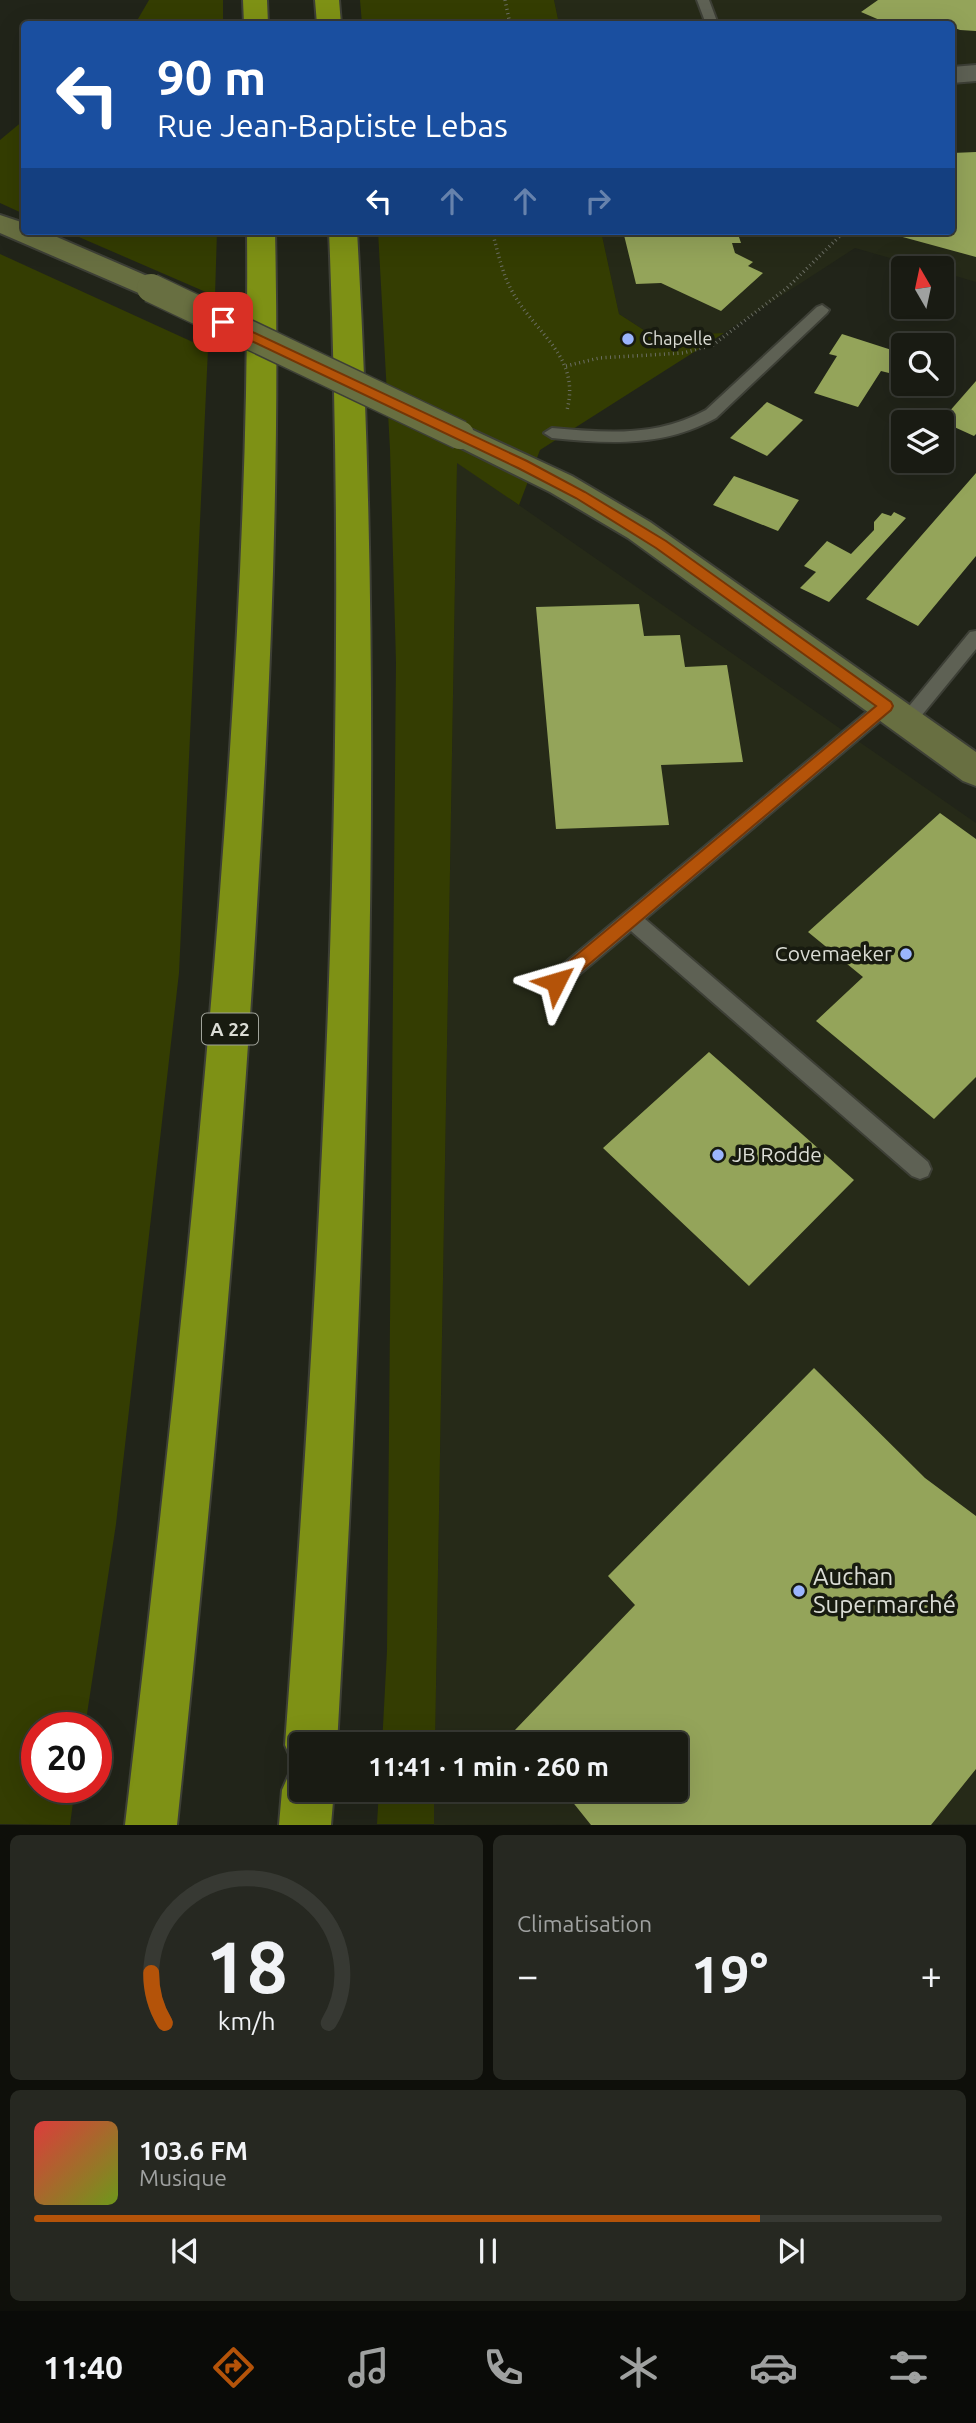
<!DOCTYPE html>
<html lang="fr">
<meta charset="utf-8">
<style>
:root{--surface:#191b13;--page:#262821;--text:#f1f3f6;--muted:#9fa1a0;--line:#373933;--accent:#b45309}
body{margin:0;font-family:Ubuntu,sans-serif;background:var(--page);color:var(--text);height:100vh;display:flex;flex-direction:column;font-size:26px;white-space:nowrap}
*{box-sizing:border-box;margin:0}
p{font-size:23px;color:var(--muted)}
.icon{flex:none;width:38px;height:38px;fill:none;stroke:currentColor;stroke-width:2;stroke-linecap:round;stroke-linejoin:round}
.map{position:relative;height:1825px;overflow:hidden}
.sheet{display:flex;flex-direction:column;gap:10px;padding:10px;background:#0e0f0a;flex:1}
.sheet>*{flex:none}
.guide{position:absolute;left:21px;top:21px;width:934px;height:214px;border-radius:7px;box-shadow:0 7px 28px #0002,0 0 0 2px var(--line);background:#1a4fa0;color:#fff;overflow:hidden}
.needle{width:46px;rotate:351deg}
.controls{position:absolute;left:891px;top:256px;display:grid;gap:14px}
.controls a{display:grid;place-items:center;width:63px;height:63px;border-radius:7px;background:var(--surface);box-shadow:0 7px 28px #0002,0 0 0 2px var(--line);font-size:35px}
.speed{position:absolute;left:21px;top:1712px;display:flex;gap:14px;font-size:35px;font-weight:700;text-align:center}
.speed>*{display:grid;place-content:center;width:91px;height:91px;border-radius:50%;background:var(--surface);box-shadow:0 7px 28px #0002,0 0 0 2px var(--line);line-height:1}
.speed .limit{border:10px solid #d22;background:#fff;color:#111}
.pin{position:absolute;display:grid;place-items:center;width:60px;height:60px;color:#fff;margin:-30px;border-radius:14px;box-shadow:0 4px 10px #0006}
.me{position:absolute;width:77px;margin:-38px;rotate:50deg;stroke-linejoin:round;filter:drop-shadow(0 0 5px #0008)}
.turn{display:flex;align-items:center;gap:24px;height:147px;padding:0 21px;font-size:32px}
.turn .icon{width:91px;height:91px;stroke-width:2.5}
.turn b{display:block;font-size:49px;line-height:60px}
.lanes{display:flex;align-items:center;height:66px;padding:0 21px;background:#0003;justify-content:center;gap:35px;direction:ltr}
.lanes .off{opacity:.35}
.big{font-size:52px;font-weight:700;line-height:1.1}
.sheet .card{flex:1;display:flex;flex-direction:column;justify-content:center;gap:10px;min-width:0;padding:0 24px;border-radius:10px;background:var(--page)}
.sheet .dial{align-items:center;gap:0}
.dial svg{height:182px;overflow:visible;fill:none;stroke:var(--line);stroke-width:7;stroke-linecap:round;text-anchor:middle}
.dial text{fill:var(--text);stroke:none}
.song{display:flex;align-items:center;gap:21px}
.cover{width:84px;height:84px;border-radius:10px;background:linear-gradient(135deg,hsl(0 70% 55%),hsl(80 70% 35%))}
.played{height:7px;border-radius:4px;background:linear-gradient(90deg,var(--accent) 80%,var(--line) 80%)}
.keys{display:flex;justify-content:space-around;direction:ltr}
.heat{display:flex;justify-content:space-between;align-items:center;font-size:38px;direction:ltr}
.sheet .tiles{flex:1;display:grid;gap:10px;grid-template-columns:1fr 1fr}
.card:last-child{grid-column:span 2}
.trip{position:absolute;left:289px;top:1732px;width:399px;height:70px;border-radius:7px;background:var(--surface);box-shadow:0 7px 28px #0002,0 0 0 2px var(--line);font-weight:700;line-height:70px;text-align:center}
.tab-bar{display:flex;height:112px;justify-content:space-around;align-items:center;background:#0a0b08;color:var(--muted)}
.tab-bar .icon{width:49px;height:49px}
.tab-bar .selected{color:var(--accent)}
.tab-bar b{font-size:32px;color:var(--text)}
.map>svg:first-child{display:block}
.built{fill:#262a18}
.green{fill:#343d02}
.building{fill:#94a45a}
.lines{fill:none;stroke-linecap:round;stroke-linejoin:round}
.lane-casing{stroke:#3d3f36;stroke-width:4}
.street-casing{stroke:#3d3f36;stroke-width:4}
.secondary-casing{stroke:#3d3f36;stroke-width:4}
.highway-casing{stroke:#3d3f36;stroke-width:4}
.path{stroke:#6b6e64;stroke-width:3.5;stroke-dasharray:1 3.5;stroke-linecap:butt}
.lane{fill:#5e6154;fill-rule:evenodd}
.street{fill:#5e6154;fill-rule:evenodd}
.secondary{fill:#686f41;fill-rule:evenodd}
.highway{fill:#7e9115;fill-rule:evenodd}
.secondary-bridge-casing{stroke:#3d3f36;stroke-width:31;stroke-linecap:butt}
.secondary-bridge{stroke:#686f41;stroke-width:28}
.route{fill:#b45309;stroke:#753606;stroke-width:2}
.poi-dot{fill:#9bb5fd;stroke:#181b10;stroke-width:2.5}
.labels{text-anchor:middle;stroke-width:7;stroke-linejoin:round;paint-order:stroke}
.far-poi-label{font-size:18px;fill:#dbddd5;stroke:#181b10;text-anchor:start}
.shield{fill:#181b10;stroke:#a0a39a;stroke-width:2}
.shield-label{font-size:19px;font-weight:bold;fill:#dbddd5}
.poi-label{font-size:21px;fill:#dbddd5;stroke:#181b10;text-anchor:end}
.near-poi-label{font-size:24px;fill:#dbddd5;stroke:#181b10;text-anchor:start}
</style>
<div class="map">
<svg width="976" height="1825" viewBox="0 0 976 1825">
<rect width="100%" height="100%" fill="#212419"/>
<path class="built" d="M554,0H976V282L942,272V268H925L855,248L724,333L653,336L619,314L601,231H952V24H559Z
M457,462L976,823V1824L434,1825V1790H676V1745H435Z"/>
<path class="green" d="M149,0H223V24H135Z
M360,0H554L559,24H362Z
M24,120V214L0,203V140Z
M65,231H217L215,296Z
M378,231H601L619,314L653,336L724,333L540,450L519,505L457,463L435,1745H382L387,1651L396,662L390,449Z
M0,254L208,349L179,973L116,1524L85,1727H37V1787H75L70,1825L0,1824Z
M379,1790H434V1824H377Z"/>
<path class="building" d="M878,0H976V31L960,30L933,19L924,24H889L861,12Z
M976,152V257L899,236L905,231H952V153Z
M623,231H737L741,243H732L735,253L753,262L748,266L763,273L721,311L661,283L636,284Z
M842,334L901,353L889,373L881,371L858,407L814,393L837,356L829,354Z
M976,381V434L974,436L941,421Z
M767,402L803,420L767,456L730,438Z
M976,473V556L918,626L866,599Z
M734,476L799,500L778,531L713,505Z
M894,512L906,518L829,602L800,588L816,572L804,566L827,541L851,554L874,530V522L882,513L891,516Z
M639,604L644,636L680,635L685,667L727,665L743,762L661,765L669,825L556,829L536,607Z
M940,813L976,839V1077L934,1119L816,1021L863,977L808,932Z
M709,1052L854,1180L749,1286L603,1148Z
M814,1368L925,1478L976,1516V1769L931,1825H591L563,1790H676V1745H527L515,1730L635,1605L608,1576Z"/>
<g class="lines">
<defs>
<path id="lane" d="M697,0H709L718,24H706Z
M822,305L829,310L827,313L716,418C664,447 610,444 552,438L544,433L552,428C606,433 657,437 706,410L817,307Z
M976,631V649L913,726H901L898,721L901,716L970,632Z
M886,699L892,701L895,706L892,711L645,919L928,1162L931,1169L928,1176L920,1179L912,1176L631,931L563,988L556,991L549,988L546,982L549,976L880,701Z"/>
<path id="street" d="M976,65V81L952,83V67Z"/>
<path id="secondary" d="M0,215L24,223V231H43L161,282L165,288L161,294L151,297L141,294L0,233Z
M460,424L572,476L650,522L976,752V786L963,781L628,538L550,492L449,442L444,435L449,428Z"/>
<path id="highway" d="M243,0H267L268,24H244Z
M315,0H339L341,24H317Z
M247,231H275C280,456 271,680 257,905C239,1212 209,1518 177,1825H125C161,1519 195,1212 219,905C236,681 249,456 247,231Z
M329,231H357C386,735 366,1241 337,1745H301V1767L293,1763L285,1745C322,1242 350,736 329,231Z
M301,1767V1790H334L331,1825H279L282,1790L290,1772Z"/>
</defs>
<use href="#lane" class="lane-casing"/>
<use href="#street" class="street-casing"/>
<use href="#secondary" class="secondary-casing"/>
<use href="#highway" class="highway-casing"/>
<path class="path" d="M505,0L510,24
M492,231C498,252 502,274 513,293C536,334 581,357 567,410
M566,366L599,358L683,353L713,345L787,288L845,231"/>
<use href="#lane" class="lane"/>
<use href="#street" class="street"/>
<use href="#secondary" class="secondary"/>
<use href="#highway" class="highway"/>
<defs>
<path id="secondary-bridge" d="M151,288L460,435"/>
</defs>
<use href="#secondary-bridge" class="secondary-bridge-casing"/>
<use href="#secondary-bridge" class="secondary-bridge"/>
</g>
<path class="route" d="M223,318L527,461L585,492L666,541L891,702L893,706L891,710L562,987H550L548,982L550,977L876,706L656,548L576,498L518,468L218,325L217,322Z"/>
<g class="poi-dot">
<circle cx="628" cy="339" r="7"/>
<circle cx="906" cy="954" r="7"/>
<circle cx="718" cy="1155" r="7"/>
<circle cx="799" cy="1591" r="7"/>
</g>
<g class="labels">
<g class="far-poi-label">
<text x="642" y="345">Chapelle</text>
</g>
<rect class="shield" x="202" y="1013.5" width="56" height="31" rx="5"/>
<g class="shield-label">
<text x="230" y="1036">A 22</text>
</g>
<g class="poi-label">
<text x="892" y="961">Covemaeker</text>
<text x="732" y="1162" text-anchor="start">JB Rodde</text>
</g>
<g class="near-poi-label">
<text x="813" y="1585">Auchan<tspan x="813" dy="28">Supermarché</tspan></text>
</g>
</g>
</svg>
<div class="controls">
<a><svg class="needle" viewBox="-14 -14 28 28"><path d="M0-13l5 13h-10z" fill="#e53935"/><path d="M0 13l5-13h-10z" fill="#9fa1a0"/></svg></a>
<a><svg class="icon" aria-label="search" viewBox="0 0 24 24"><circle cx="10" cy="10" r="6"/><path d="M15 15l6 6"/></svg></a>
<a><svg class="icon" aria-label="layers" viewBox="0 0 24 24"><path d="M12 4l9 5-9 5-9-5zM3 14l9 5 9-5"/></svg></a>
</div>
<div class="speed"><div class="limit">20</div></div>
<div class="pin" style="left:223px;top:322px;background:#d93025"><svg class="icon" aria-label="arrive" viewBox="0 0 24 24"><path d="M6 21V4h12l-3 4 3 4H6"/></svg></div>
<svg class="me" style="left:556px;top:982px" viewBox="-20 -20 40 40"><path d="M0-17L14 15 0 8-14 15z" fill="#b45309" stroke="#fff" stroke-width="4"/></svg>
<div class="trip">11:41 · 1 min · 260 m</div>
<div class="guide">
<div class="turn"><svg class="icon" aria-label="left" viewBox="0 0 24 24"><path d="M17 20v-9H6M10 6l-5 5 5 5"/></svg><div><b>90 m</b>Rue Jean-Baptiste Lebas</div></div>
<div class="lanes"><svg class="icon" aria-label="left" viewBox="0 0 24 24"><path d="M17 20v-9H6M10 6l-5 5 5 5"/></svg><svg class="icon off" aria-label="ahead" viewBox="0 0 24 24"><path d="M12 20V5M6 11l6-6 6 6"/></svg><svg class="icon off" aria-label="ahead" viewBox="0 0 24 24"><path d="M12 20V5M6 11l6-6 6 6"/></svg><svg class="icon off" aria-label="right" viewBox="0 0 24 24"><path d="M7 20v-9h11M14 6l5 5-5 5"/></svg></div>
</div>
</div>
<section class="sheet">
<div class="tiles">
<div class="card dial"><svg viewBox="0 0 100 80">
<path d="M14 69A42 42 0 1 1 86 69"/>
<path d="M14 69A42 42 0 0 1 8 47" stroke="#b45309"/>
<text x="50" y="56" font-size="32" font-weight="700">18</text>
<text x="50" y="72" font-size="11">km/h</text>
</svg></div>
<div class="card"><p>Climatisation</p>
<div class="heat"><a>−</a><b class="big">19°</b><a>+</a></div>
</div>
<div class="card">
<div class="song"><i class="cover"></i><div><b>103.6 FM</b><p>Musique</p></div></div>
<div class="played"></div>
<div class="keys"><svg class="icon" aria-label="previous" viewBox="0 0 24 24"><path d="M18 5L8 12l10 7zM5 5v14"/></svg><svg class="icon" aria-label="pause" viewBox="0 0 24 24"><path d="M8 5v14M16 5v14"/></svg><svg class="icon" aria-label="next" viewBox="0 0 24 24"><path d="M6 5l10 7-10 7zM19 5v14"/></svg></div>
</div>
</div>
</section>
<nav class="tab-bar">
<b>11:40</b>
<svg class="icon selected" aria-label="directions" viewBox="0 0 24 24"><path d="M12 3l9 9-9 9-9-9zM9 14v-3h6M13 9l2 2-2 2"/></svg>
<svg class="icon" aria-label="music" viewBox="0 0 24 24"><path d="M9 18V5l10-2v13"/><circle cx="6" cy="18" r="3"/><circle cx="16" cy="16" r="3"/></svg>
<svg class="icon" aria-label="phone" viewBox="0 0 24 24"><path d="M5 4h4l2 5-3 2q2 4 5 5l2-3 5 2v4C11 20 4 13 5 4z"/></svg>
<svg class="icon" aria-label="climate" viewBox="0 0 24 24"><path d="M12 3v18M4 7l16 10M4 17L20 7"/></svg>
<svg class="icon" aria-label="car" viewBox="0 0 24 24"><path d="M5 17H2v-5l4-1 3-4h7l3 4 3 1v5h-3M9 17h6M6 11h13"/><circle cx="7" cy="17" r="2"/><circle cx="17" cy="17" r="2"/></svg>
<svg class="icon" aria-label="filters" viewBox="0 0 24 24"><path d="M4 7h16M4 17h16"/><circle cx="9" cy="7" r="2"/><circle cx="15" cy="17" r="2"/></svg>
</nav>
